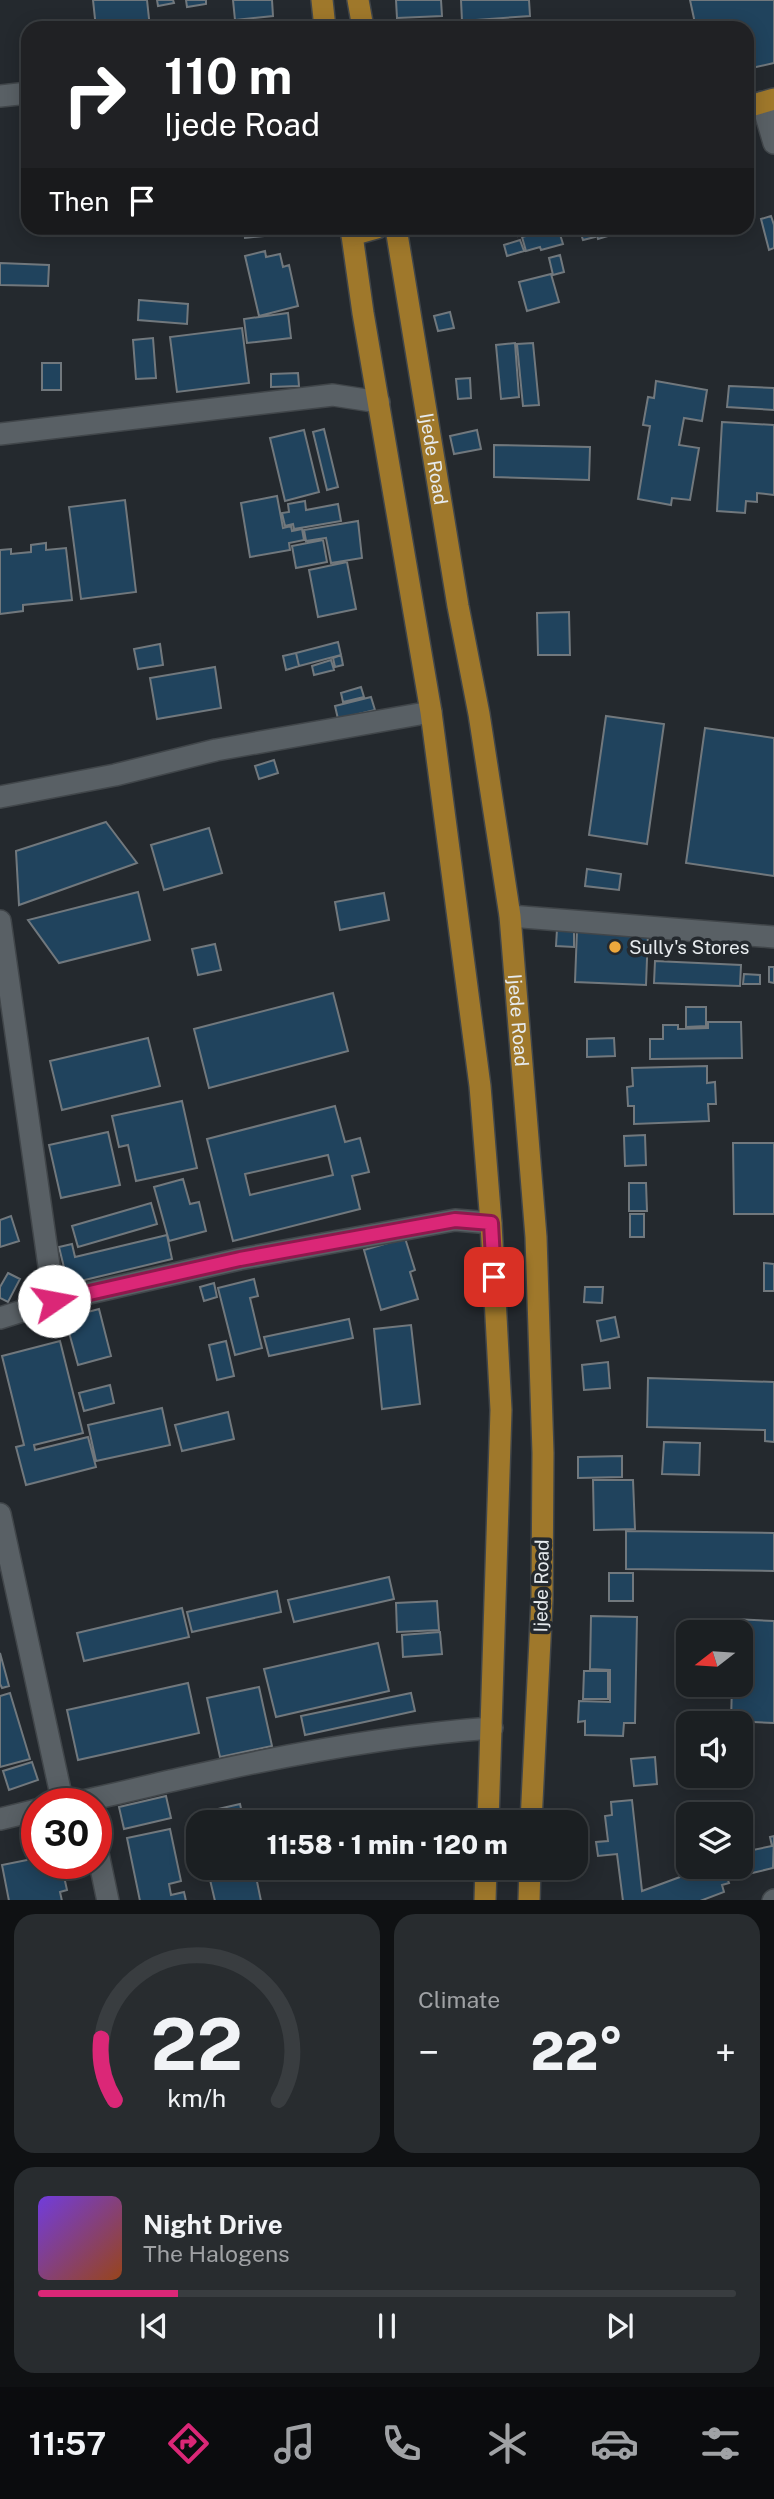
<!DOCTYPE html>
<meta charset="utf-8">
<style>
:root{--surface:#1b1f22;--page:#282c2f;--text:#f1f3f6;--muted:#a0a2a5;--line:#393d40;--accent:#db2777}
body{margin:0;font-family:"Public Sans",sans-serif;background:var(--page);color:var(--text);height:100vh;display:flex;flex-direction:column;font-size:26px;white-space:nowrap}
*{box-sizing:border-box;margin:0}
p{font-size:23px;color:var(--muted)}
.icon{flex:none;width:38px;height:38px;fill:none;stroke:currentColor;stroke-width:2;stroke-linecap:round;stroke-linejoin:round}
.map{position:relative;height:1900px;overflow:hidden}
.details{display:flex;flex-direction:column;gap:14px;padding:14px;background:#0f1113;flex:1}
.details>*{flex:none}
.hud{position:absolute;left:21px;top:21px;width:733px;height:214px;border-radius:21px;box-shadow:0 4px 18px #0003,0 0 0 2px var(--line);background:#202124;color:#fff;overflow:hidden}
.needle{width:46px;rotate:253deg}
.buttons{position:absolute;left:676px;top:1620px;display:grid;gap:14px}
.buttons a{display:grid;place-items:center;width:77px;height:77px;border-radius:14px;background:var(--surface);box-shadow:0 4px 18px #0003,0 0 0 2px var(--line);font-size:35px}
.speed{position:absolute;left:21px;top:1788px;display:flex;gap:14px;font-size:35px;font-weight:700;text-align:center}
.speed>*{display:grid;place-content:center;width:91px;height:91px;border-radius:50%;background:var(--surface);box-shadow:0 4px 18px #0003,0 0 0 2px var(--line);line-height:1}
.speed .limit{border:10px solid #d22;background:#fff;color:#111}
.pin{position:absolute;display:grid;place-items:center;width:60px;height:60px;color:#fff;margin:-30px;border-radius:14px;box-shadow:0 4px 10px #0006}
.me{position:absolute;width:77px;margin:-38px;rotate:78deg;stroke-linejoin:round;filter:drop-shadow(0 0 5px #0008)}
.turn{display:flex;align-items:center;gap:24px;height:147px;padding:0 28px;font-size:32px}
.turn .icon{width:91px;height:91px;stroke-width:2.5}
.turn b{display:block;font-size:49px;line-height:60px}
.then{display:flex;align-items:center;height:66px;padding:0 28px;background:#0003;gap:14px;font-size:26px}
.big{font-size:52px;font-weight:800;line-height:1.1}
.details .tile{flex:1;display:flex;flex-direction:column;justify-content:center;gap:10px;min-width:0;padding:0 24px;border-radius:21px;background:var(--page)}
.details .dial{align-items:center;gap:0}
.dial svg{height:182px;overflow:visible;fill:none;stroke:var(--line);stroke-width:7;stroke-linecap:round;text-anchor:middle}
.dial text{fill:var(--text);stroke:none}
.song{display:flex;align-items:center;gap:21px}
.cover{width:84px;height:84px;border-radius:10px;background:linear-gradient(135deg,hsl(260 70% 55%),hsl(20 70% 35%))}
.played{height:7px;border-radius:4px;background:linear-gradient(90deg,var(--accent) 20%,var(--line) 20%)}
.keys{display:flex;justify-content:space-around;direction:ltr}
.heat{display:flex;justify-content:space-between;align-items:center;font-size:38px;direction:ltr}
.details .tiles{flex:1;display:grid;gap:14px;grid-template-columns:1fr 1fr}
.tile:last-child{grid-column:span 2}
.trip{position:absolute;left:186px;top:1810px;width:402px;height:70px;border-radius:21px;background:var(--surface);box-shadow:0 4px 18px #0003,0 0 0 2px var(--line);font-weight:800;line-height:70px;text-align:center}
.tab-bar{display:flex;height:112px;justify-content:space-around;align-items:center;background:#0b0c0e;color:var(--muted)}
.tab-bar .icon{width:49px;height:49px}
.tab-bar .current{color:var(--accent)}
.tab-bar b{font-size:32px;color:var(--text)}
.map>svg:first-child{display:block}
.building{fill:#20435d;stroke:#71787d;stroke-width:2;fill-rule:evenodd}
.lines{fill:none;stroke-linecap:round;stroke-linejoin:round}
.minor-casing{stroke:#41464a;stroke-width:24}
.major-casing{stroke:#41464a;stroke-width:24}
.minor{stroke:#596065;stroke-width:21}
.major{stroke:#9f782b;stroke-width:21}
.route-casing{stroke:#8e194d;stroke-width:18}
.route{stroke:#db2777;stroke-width:12}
.poi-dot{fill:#eea83c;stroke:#24292e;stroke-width:2.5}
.labels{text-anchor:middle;stroke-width:7;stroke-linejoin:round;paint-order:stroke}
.street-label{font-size:19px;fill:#e6eaed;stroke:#24292e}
.poi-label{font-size:19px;fill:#e6eaed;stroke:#24292e;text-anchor:start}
</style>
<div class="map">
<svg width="774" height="1901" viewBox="0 0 774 1901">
<rect width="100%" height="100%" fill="#24292e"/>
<path class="building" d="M93,0H147L150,28H96Z
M157,0H173L174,3L158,6Z
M186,0H206V4L187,7Z
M233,0H272L273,16L235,20Z
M396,0H441L442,16L397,18Z
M461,0H529L530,16L462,21Z
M690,0H774V63L747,69V28H696Z
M747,170L753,192L747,194Z
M771,216L774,225V248L769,250L761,219Z
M244,228H274V235L245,238Z
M516,228H538L539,230L518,236Z
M540,228H558L563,244L541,250L540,247L526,251L522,237L541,232Z
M569,228H592L595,237L583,240L579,228L570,231Z
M595,228H609L611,235L598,239Z
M612,228H627V229L614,233Z
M520,240L524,251L507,256L504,245Z
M265,251L266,257L280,254L283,267L289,265L298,306L259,316L245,256Z
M560,255L564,272L553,275L549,258Z
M0,263L49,265L48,286L0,285Z
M551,274L559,302L527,311L519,282Z
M139,300L188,304L187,324L138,320Z
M450,312L454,328L438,331L434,316Z
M288,313L291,338L247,343L244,319Z
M242,328L249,383L177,392L170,337Z
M153,338L156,378L136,379L133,340Z
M515,343L519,397L501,399L496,345Z
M533,343L539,405L523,406L517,344Z
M42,363H61V390H42Z
M298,373L299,386L271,387V374Z
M470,378L471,398L458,399L456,379Z
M656,381L707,390L702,421L684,418L679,445L699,448L690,500L672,498L671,505L638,499L650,426L643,425L648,397L654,398Z
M729,386L774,388V410L727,407Z
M722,422L774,425V495L757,493V502L746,501L745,513L717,511Z
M324,429L338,487L327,490L313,432Z
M304,430L319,492L285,501L270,438Z
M477,430L481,449L454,454L450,436Z
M494,445L590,447L589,480L494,477Z
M277,496L283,528L291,526L292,531L302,529L304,540L289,543L290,550L250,557L241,503Z
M125,500L136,592L81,599L69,507Z
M305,501L306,510L338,504L341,521L294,529L293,524L285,526L282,513L289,512L288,504Z
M358,521L362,558L331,563L326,538L306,541L304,530Z
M323,540L327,562L296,568L292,546Z
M46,543V550L66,548L72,600L23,605V611L0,614V550L11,549V554L31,552V545Z
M347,562L356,609L318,617L309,570Z
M569,612L570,655H538L537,613Z
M338,642L341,655L299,666L296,653Z
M160,644L163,665L138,669L134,649Z
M296,653L299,666L286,670L283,656Z
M341,655L343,665L335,667L333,658Z
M331,660L334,670L314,675L312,666Z
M215,667L221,708L157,719L150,678Z
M361,687L364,697L343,702L341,693Z
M371,697L375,710L338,719L335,706Z
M606,716L664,724L647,844L589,835Z
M705,728L774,738V876L686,863Z
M274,760L278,773L259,779L255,766Z
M106,822L137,863L19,905L16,851Z
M209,828L222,873L164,890L151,845Z
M587,869L621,874L619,890L585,886Z
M138,892L150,940L59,963L28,920Z
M384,893L389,920L340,930L335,902Z
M557,929L574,930V947L556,946Z
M577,930L648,933L646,985L575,982Z
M215,944L221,970L198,975L192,949Z
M655,961L741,965L740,986L654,983Z
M769,967H774V983L769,982Z
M744,974L760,975V984H743Z
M333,993L348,1051L209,1088L194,1029Z
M686,1007H706V1026L686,1027Z
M708,1022H741L742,1058L650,1059V1039H663V1025H678V1029L708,1028Z
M148,1038L160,1086L62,1110L50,1061Z
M614,1038L615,1056L587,1057V1039Z
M707,1066V1083L715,1082L716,1104H708L709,1121L634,1124V1106H628L627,1087L633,1086L632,1068Z
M182,1101L197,1168L136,1181L128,1145L119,1147L112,1116Z
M335,1106L345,1142L360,1138L369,1172L352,1176L360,1209L233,1241L207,1139ZM328,1155L333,1175L250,1195L245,1174Z
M108,1132L120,1185L61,1198L49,1145Z
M645,1135L646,1165L625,1166L624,1136Z
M733,1143H774V1214H734Z
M183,1179L190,1204L199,1202L206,1231L169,1241L154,1187Z
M629,1183H646L647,1211H629Z
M151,1203L157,1224L78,1247L72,1226Z
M630,1214H644V1237H630Z
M11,1216L19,1241L0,1247V1220Z
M167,1235L172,1259L68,1284L59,1247L72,1244L75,1257Z
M405,1238L415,1270L410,1272L418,1299L381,1310L364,1250Z
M764,1263L774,1264V1291H764Z
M8,1273L20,1279L8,1302L0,1298V1287Z
M254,1279L258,1296L250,1298L262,1348L235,1355L218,1288Z
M214,1283L217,1297L204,1301L200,1287Z
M585,1287H603L602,1303L584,1302Z
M99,1309L111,1356L78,1365L65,1318Z
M615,1317L619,1337L601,1341L597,1321Z
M349,1319L353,1338L269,1356L264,1337Z
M411,1325L420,1404L382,1409L374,1329Z
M60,1341L83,1433L34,1445L35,1450L88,1437L96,1467L26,1485L16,1447L24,1445L2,1356Z
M226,1341L234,1376L217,1380L209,1345Z
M608,1362L610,1388L584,1390L582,1365Z
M648,1378L774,1382V1442L765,1441V1430L647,1427Z
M110,1385L114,1403L84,1411L79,1393Z
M162,1408L170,1445L96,1461L88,1425Z
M228,1412L234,1439L182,1451L175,1425Z
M664,1442L700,1443L699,1475L662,1474Z
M622,1456V1477L578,1478V1457Z
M593,1480H633L635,1529L594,1530Z
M626,1531L774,1533V1571L626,1569Z
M609,1573H633V1601H609Z
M389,1577L394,1599L294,1622L288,1600Z
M277,1591L281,1612L192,1632L187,1612Z
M437,1601L439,1630L397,1632L396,1603Z
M182,1608L189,1637L84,1661L77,1633Z
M591,1616L637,1617L635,1723H624L623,1736L585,1735V1721L578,1722L579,1701L610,1702V1670L590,1669Z
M734,1619L774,1621V1723L731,1721L732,1685H740V1633H734Z
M440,1632L442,1654L403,1657L402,1635Z
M378,1643L389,1691L276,1717L264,1669Z
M0,1653L9,1686L2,1688L0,1684Z
M584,1671H608V1699H583Z
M188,1683L199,1733L78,1760L67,1710Z
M259,1687L272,1746L220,1757L207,1698Z
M10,1693L30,1759L0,1767V1696Z
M411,1693L415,1711L305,1735L301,1716Z
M655,1757L657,1784L634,1786L631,1759Z
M32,1762L38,1780L9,1790L3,1771Z
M166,1796L171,1818L124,1829L119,1807Z
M632,1800L642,1891L707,1867H723L729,1883L722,1885L724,1892L700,1901H623L617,1854L598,1856L596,1842L608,1841L605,1816L612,1815L611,1802Z
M240,1804L244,1822L198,1823L196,1814Z
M170,1829L181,1881L169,1884L171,1895L184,1892L186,1901H140L127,1838Z
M774,1836L773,1868L748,1874L743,1852L772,1846L770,1837Z
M37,1858V1864H55L57,1873L63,1872L67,1890L60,1892L62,1901H9L2,1865Z
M207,1867H254L261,1901H215Z"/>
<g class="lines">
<defs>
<path id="minor" d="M0,96L28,93
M762,102L774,143
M0,434L333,395L379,402
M0,797L115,775L216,750L431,712
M510,916L774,937
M0,921L54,1301
M0,1318L54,1301L240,1259L455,1220L491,1223
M0,1514L63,1804
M67,1804C111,1796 154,1784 197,1775C295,1753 392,1735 492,1728
M0,1819L37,1810
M96,1844L108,1901
M773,1901L774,1900"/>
<g id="major">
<path d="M322,0L325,28"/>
<path d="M358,0L363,28"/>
<path d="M747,107L774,99"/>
<path d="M351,228L363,313L431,712L480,1086L491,1223L501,1410L488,1822"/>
<path id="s1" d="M396,228L458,606L479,714L510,916L536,1237L543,1453L542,1599L531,1822"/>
<path d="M352,235L377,228"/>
<path d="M485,1901L486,1867"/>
<path d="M529,1901L530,1867"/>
</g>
</defs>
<use href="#minor" class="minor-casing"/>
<use href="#major" class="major-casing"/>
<use href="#minor" class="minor"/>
<use href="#major" class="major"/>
</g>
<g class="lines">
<defs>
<path id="route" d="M54,1301L240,1259L455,1220L491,1223L494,1277"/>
</defs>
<use href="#route" class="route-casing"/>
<use href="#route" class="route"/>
</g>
<circle class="poi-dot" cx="615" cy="947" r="7"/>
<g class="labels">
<g class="street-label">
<text dy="7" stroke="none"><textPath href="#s1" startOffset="234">Ijede Road</textPath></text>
<text dy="7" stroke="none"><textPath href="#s1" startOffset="802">Ijede Road</textPath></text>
<text transform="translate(541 1586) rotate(-89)" y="7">Ijede Road</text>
</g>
<g class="poi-label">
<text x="629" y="954">Sully's Stores</text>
</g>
</g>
</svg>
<div class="buttons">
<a><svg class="needle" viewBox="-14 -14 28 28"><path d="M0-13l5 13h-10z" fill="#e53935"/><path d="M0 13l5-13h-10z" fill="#a0a2a5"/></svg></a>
<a><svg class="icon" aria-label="sound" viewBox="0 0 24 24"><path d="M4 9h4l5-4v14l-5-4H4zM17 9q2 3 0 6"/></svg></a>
<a><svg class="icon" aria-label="layers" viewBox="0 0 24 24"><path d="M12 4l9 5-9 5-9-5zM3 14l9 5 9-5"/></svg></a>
</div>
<div class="speed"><div class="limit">30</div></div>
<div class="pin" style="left:494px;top:1277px;background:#d93025"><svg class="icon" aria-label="arrive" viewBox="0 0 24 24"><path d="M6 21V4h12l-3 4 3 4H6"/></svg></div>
<svg class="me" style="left:54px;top:1301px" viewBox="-20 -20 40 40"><circle r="19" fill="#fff"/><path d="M0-13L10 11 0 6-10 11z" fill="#db2777"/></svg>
<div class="trip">11:58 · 1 min · 120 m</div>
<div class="hud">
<div class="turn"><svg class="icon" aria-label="right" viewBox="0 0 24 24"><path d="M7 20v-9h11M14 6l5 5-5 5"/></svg><div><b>110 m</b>Ijede Road</div></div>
<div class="then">Then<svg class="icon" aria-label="arrive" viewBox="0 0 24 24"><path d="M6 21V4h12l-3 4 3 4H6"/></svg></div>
</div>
</div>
<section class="details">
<div class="tiles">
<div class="tile dial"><svg viewBox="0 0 100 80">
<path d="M14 69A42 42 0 1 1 86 69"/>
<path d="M14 69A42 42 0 0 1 8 42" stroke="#db2777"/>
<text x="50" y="56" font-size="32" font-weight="700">22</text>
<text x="50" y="72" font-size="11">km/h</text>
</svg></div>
<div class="tile"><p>Climate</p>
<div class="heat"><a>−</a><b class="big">22°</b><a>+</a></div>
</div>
<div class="tile">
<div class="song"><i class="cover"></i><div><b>Night Drive</b><p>The Halogens</p></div></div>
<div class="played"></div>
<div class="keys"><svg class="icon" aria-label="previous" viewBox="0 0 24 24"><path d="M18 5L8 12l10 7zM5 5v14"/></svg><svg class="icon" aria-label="pause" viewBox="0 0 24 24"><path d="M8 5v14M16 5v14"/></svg><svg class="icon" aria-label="next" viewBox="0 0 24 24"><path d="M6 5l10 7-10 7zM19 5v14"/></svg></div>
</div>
</div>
</section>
<nav class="tab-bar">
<b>11:57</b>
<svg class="icon current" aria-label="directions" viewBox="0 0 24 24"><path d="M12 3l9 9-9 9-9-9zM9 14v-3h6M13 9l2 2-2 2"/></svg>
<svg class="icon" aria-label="music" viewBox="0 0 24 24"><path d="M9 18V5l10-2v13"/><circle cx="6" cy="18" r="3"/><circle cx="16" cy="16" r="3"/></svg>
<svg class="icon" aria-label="phone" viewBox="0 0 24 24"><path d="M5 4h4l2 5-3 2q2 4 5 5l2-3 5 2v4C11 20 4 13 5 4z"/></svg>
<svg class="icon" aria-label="climate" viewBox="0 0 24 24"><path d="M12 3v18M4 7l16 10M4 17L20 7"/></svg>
<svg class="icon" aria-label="car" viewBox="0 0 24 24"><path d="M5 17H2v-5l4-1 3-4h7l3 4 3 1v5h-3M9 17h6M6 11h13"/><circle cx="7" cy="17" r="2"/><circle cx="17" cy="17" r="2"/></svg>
<svg class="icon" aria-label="filters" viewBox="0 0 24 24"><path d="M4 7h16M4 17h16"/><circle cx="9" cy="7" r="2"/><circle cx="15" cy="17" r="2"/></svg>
</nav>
